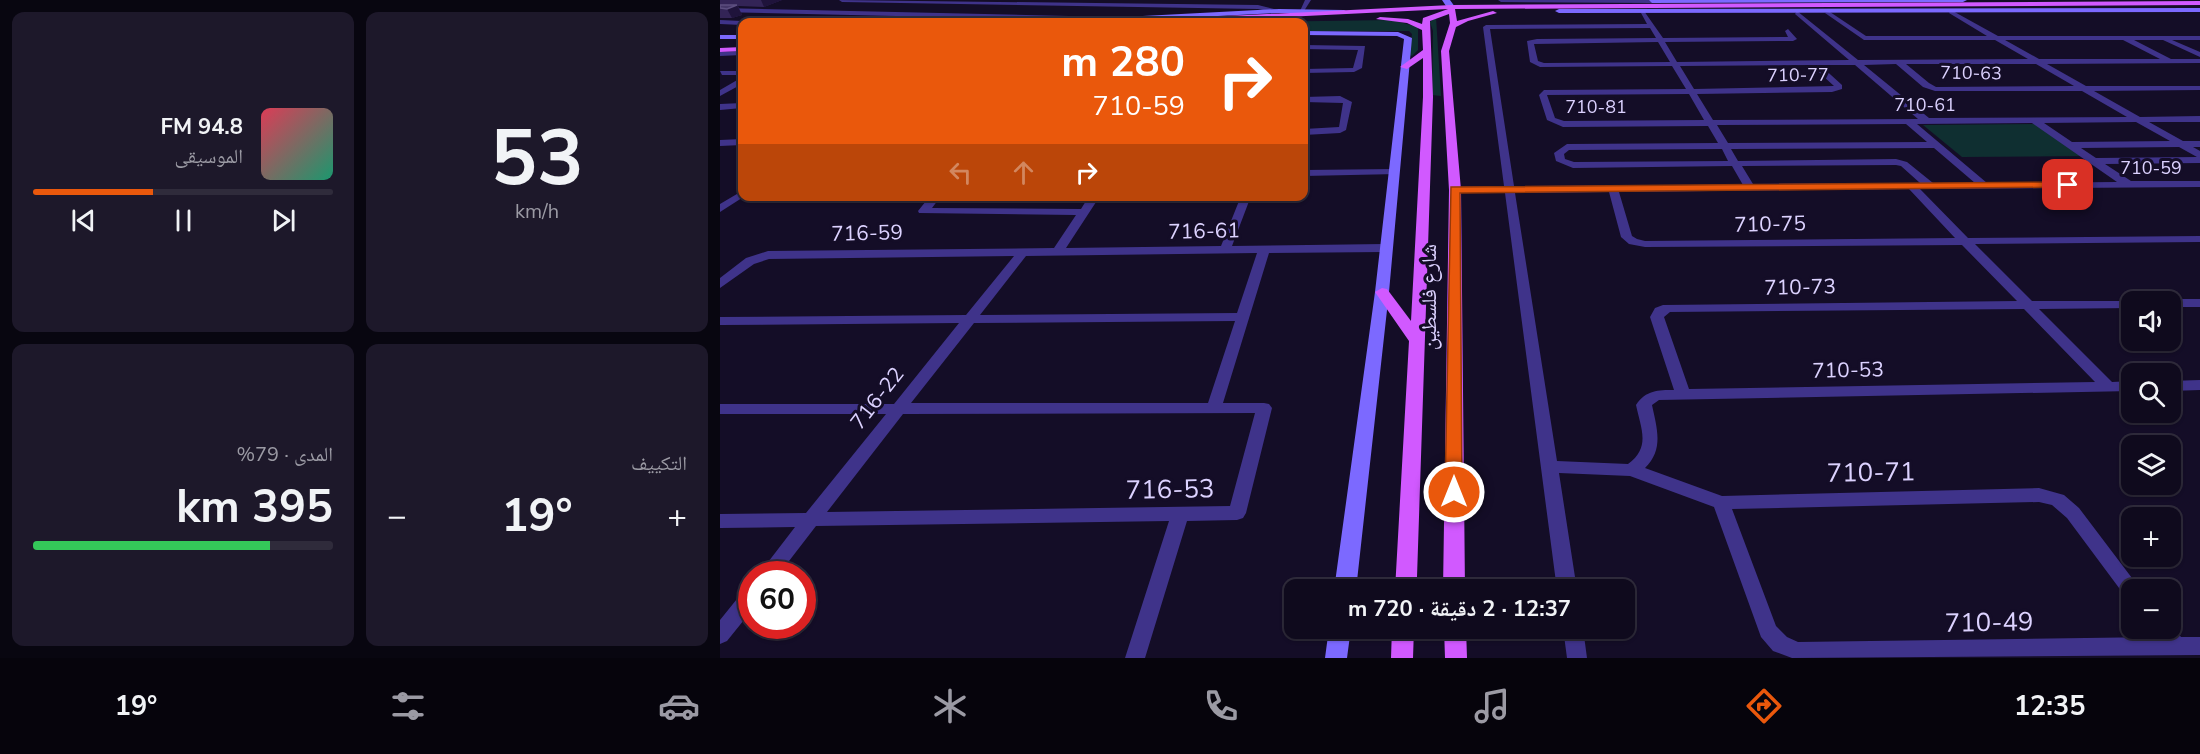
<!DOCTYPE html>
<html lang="ar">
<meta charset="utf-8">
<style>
:root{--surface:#0f0a1d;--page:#1d182a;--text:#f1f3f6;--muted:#9b9aa4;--line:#2f2b3b;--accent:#ea580c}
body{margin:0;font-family:"Nunito Sans","Noto Naskh Arabic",sans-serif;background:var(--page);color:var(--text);direction:rtl;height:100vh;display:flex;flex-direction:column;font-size:22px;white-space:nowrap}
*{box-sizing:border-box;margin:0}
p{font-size:20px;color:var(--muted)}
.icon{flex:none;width:33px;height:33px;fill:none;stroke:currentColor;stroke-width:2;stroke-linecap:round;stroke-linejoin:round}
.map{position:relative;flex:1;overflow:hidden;direction:ltr}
.sheet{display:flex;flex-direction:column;gap:12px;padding:12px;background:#080610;width:720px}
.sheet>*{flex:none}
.top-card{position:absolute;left:18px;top:18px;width:570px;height:183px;border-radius:12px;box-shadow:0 2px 4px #0004,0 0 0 2px var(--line);direction:rtl;background:#ea580c;color:#fff;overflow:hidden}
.buttons{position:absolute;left:1401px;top:291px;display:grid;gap:12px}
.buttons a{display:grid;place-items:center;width:60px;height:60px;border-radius:12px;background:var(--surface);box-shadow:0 2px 4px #0004,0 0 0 2px var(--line);font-size:30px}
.speed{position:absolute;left:18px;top:561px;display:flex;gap:12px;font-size:30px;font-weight:700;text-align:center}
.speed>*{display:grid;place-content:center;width:78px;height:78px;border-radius:50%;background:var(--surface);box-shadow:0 2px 4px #0004,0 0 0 2px var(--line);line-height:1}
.speed .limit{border:9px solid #d22;background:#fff;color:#111}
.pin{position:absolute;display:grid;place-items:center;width:51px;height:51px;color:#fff;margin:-26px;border-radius:12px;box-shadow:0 3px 9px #0006}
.me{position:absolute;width:66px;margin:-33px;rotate:0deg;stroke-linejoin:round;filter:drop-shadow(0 0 4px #0008)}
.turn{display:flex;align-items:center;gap:21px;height:126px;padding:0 24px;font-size:27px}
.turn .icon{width:78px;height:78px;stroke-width:2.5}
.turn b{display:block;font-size:42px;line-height:51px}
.lanes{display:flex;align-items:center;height:57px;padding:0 24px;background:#0003;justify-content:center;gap:30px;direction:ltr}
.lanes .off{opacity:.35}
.big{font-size:45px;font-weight:700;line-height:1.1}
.sheet .card{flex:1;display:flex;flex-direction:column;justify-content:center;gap:9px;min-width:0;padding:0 21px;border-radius:12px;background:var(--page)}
.sheet .dial{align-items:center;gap:0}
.dial b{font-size:78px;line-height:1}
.song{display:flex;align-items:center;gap:18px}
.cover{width:72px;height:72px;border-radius:9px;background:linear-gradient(135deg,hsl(350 70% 55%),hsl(160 70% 35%))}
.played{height:6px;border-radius:3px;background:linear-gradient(90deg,var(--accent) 40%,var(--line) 40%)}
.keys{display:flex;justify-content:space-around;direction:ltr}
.heat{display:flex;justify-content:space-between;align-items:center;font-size:33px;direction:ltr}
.charge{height:9px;border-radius:4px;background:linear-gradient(90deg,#34c759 79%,var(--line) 0)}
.sheet .tiles{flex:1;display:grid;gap:12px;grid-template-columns:repeat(2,1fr)}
.trip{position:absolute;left:564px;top:579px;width:351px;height:60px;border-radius:12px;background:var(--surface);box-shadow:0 2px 4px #0004,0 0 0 2px var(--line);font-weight:700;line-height:60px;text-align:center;direction:rtl}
.tab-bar{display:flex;height:96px;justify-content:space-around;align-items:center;background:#06040c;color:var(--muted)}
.tab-bar .icon{width:42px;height:42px}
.tab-bar .active{color:var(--accent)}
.tab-bar b{font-size:27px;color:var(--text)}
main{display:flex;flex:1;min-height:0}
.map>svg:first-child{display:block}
.green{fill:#0f2f31}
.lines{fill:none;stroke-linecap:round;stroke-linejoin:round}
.street{fill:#3f338a;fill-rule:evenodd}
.secondary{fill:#7c69ff;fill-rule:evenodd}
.primary{fill:#d159ff;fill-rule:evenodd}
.wall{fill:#332456}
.shaded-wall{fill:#1f133b}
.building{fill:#453768;stroke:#5d4f80;stroke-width:1.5}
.route{fill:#ea580c;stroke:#983908;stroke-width:1.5}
.labels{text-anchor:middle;stroke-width:6;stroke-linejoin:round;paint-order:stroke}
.far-street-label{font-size:18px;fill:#dcd2ff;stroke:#140d27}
.street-label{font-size:21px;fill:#dcd2ff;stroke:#140d27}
.near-street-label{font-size:26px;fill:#dcd2ff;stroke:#140d27}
</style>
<main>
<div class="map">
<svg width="1480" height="658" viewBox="0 0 1480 658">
<rect width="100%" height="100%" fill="#140d27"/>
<path class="green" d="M716,17L721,96L712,95L713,31L710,22Z
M672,20L698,27V50L692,56L689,55L692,34L689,31H584V22H534Z
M1315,124L1365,156L1242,157L1203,125Z"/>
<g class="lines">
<path class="street" d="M119,0L538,5L562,11L559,13L538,9L122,2Z
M585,0H591L584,11H580Z
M778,0H934L935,1L932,3L781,2Z
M0,8L392,17L395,19L392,21L0,12Z
M1231,10L1278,36H1480V40H1452L1480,52V57L1443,40H1414L1451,59H1480V63L1327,64L1366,86H1480V90L1374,91L1420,117L1480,116V122H1429L1463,141H1480V147H1473L1480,151V163L1385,164L1411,181H1480V187L1200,189L1248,238L1480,236V242L1255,244L1312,301H1417L1412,302V308L1319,309L1392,382L1412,381V391L939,400L932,405C937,429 944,449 925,468L1002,496L1319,488L1344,495L1359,508L1421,590H1412V598L1405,596L1347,518L1332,505L1319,502L1012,509L1056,626L1067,637L1078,642L1437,637L1432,628H1450V623L1461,637H1480V655L1072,658L1053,651L1041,637L994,507L910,476L839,473L857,590H837L785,193H735L730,190L735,187L784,186L763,27L766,25L927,24L921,13L924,11L943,38L1068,37L1065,31L1068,29L1077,39L1073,41L945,42L957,62L1129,60L1075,14L1077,11L1138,60L1308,59L1275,40H1144L1105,13L1110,12L1146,36H1267L1229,13ZM930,28L936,38L817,39L807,41L810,62L820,67L952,66L966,89L824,90L819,95L827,120L843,127L988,126L998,143L847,144L834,153L836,161L853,168L1012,166L1023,185L794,186L770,29ZM1285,40H1403L1440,59H1319ZM938,42L950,62L824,63L818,61L814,44ZM1176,64L1203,87L1215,91H1362L1407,117L1209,118L1144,65ZM1186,64H1316L1354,86L1216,87L1209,83ZM1091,65L1114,86L974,89L960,66ZM1100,65H1135L1198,119L993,120L977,94L1112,92L1122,89V85ZM969,94L984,120L844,121L835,118L827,95ZM1416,122L1450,141L1352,142L1324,123ZM1312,123L1397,182L1267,183L1197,124ZM1186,124L1207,142L1008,143L997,125ZM1459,147L1477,157L1376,158L1361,148ZM1214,148L1255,183H1213L1187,162L1176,159L1018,161L1011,149ZM1002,149L1008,161L854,162L845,159L844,154L849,150ZM1176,165L1181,166L1200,183L1033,184L1022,166ZM1189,189L1235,238L925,241L917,239L912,236L899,192ZM889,192L901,237L909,244L925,247L1242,245L1297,301L943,305L935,308L930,317L954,390C938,390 926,390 916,405C921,429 931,447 908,464L837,461L795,193ZM1304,309L1375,382L969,389L944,317L950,312Z
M0,20L22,21L25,22L22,25L0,24Z
M584,45L645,46L642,68L634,72L584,73V69L633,68L638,50L584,49Z
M22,51V55L0,56V52Z
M0,71H22V75H2Z
M19,79H22V84L0,96V90Z
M620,96L632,102L626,130L620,133L584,135V129L619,127L623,103L584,102V97Z
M22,103V108L0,110V104Z
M22,139V145L0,146V140Z
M674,169L679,172L678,174L584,176V170Z
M22,191V196H25L0,212V204Z
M210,196H221L212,208L361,209L369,196H380L346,248L501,246L521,196H531L512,246L664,244L670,248L664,252L549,253L503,403H544L549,404L552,408L526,513L523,518L517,520L467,521L425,658H405L449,521L96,526L59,574H39L75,527L0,528V514L86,513L166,414H0V404H174L239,323L0,325V317L246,315L294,256L49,259L34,264L0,288V278L26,258L48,251L334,248L356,215L199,213L198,211ZM537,253L517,313L260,315L306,256ZM515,321L488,403H191L254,323ZM535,413L510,506L107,512L183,414Z
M1450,299H1480V307H1450V302H1445Z
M1480,380V390L1450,391V381Z
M32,587V610L7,641L0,644V620L25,589Z
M843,628H863L867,658H847Z"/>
<path class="secondary" d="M722,0H730L735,7L728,9Z
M929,0H1247L1243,2L932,3Z
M1480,8V12L839,13L835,11L839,9Z
M559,9L624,10L628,12L624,14L559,13L380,22H342L346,20Z
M584,31L678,32L692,38L669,292L636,590H614L655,292L684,39L677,36L584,35Z
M0,35H22V39H0Z
M609,628H631L627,658H605Z"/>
<path class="primary" d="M1480,1V5L735,9L737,21L773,11L777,13L748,21L736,27L729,51L741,190L745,590H723L729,190L721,51L730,23L729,14L710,21L713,97L697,577L712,584L714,590H675L689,341L655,292L662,288L667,289L691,321L703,97V58L687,69L680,67L703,50L702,30L687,23L656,19L660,17L688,19L702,24L703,18L728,9L462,22H423L427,20L731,5Z
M22,47V51L0,52V48Z
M672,628H694L693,658H671Z
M724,628H746L747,658H725Z"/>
</g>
<path class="wall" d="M0,0H62L44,7L18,6L22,15L12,18H0Z"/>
<path class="shaded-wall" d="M41,0H62L44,7Z
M17,5L22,15L12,18L7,9Z"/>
<path class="building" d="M0,5H17L7,9L0,8Z"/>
<path class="route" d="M1348,182L1351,183V187L740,193L742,492L740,497H728L725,492L731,187Z"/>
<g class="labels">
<g class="far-street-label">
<text transform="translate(1251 73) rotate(1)" y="6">710-63</text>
<text transform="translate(1078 75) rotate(-1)" y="6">710-77</text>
<text x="1205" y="111">710-61</text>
<text x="876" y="113">710-81</text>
<text x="1431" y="174">710-59</text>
</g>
<g class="street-label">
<text transform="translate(1050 224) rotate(-1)" y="7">710-75</text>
<text transform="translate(484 231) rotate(-1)" y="7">716-61</text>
<text transform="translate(147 233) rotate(-1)" y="7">716-59</text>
<text transform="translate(1080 287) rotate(-1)" y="7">710-73</text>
<text transform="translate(709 297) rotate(-90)" y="7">شارع فلسطين</text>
<text transform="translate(1128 370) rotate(-1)" y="7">710-53</text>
<text transform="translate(157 398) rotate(-52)" y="7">716-22</text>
</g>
<g class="near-street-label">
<text transform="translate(1151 472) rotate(-1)" y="9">710-71</text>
<text transform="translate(450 489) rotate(-1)" y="9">716-53</text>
<text transform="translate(1269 622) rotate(-1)" y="9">710-49</text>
</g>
</g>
</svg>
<div class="buttons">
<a><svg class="icon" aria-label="sound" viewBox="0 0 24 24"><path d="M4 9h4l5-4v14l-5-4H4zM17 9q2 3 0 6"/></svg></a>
<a><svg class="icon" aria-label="search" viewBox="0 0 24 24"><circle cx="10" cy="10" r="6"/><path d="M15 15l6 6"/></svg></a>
<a><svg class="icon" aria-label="layers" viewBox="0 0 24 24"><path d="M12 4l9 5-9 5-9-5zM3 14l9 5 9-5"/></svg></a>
<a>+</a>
<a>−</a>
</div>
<div class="speed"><div class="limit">60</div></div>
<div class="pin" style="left:1348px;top:185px;background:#d93025"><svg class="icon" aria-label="arrive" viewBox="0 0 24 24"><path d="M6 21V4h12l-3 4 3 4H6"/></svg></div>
<svg class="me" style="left:734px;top:492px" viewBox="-20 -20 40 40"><circle r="17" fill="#ea580c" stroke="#fff" stroke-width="3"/><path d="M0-11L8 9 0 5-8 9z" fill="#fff"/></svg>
<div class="trip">12:37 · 2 دقيقة · 720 m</div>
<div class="top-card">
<div class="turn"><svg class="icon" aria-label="right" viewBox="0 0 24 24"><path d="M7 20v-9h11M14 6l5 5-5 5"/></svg><div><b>280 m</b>710-59</div></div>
<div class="lanes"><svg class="icon off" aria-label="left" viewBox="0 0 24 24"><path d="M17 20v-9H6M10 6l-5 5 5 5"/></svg><svg class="icon off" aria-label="ahead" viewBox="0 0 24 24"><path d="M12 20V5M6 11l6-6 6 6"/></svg><svg class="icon" aria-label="right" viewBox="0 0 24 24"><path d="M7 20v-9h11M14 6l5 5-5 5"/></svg></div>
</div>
</div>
<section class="sheet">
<div class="tiles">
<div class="card dial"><b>53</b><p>km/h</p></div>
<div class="card">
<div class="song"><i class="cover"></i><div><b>94.8 FM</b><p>الموسيقى</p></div></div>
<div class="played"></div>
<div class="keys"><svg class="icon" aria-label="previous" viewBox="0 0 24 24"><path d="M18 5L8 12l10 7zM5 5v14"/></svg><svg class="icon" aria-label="pause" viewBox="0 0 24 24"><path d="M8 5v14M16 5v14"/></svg><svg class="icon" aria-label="next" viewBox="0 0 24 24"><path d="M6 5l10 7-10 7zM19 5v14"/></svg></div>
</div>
<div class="card"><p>التكييف</p>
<div class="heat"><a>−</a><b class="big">19°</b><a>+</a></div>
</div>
<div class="card"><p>المدى · 79%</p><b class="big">395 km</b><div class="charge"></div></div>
</div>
</section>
</main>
<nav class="tab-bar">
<b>12:35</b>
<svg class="icon active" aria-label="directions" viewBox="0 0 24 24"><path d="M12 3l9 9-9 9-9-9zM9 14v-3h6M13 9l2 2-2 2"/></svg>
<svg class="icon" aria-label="music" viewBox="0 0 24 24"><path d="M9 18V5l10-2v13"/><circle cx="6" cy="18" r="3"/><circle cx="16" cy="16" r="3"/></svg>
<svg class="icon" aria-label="phone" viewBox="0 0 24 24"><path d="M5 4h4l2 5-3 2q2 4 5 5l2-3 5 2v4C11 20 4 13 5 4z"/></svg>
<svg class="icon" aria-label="climate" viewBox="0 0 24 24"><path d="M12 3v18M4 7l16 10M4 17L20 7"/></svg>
<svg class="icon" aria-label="car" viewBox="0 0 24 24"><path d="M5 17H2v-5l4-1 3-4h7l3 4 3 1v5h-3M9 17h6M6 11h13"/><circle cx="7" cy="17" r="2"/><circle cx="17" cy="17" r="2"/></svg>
<svg class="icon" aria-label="filters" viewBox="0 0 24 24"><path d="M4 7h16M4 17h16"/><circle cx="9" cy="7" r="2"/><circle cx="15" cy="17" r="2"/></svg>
<b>19°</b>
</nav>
